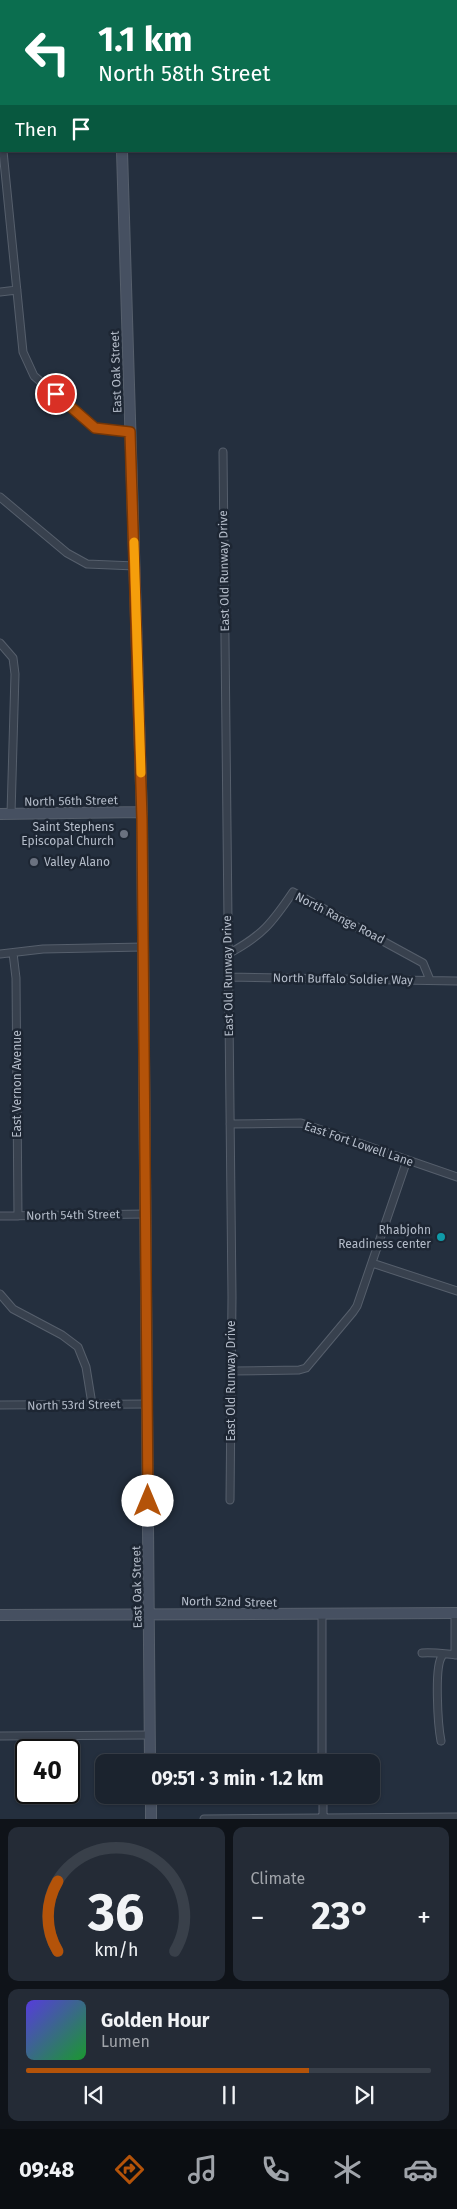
<!DOCTYPE html>
<meta charset="utf-8">
<style>
:root{--surface:#1b232e;--page:#242b36;--text:#f1f3f6;--muted:#a0a4aa;--line:#39404a;--accent:#b45309}
body{margin:0;font-family:"Fira Sans",sans-serif;background:var(--page);color:var(--text);height:100vh;display:flex;flex-direction:column;font-size:19px;white-space:nowrap}
*{box-sizing:border-box;margin:0}
p{font-size:16px;color:var(--muted)}
.icon{flex:none;width:28px;height:28px;fill:none;stroke:currentColor;stroke-width:2;stroke-linecap:round;stroke-linejoin:round}
.map{position:relative;height:1819px;overflow:hidden}
.panel{display:flex;flex-direction:column;gap:8px;padding:8px;background:#0f1319;flex:1}
.panel>*{flex:none}
.banner{position:absolute;left:0px;top:0px;width:458px;height:152px;box-shadow:0 1px 4px #0004,0 0 0 1px var(--line);background:#0b6e4f;color:#fff;overflow:hidden}
.speed{position:absolute;left:15px;top:1739px;display:flex;gap:10px;font-size:25px;font-weight:700;text-align:center}
.speed>*{display:grid;place-content:center;width:65px;height:65px;border-radius:50%;background:var(--surface);box-shadow:0 1px 4px #0004,0 0 0 1px var(--line);line-height:1}
.speed .limit{border:2px solid #111;border-radius:8px;background:#fff;color:#111}
.pin{position:absolute;display:grid;place-items:center;width:42px;height:42px;color:#fff;margin:-21px;border:2px solid #fff;border-radius:50%;box-shadow:0 1px 5px #0007}
.me{position:absolute;width:55px;margin:-28px;rotate:0deg;stroke-linejoin:round;filter:drop-shadow(0 0 4px #0008)}
.turn{display:flex;align-items:center;gap:18px;height:105px;padding:0 15px;font-size:22px}
.turn .icon{width:65px;height:65px;stroke-width:2.5}
.turn b{display:block;font-size:35px;line-height:42px}
.then{display:flex;align-items:center;height:48px;padding:0 15px;background:#0003;gap:10px;font-size:19px}
.big{font-size:38px;font-weight:700;line-height:1.1}
.panel .card{flex:1;display:flex;flex-direction:column;justify-content:center;gap:8px;min-width:0;padding:0 18px;border-radius:10px;background:var(--page)}
.panel .dial{align-items:center;gap:0}
.dial svg{height:130px;overflow:visible;fill:none;stroke:var(--line);stroke-width:7;stroke-linecap:round;text-anchor:middle}
.dial text{fill:var(--text);stroke:none}
.song{display:flex;align-items:center;gap:15px}
.cover{width:60px;height:60px;border-radius:8px;background:linear-gradient(135deg,hsl(250 70% 55%),hsl(130 70% 35%))}
.played{height:5px;border-radius:2px;background:linear-gradient(90deg,var(--accent) 70%,var(--line) 70%)}
.keys{display:flex;justify-content:space-around;direction:ltr}
.heat{display:flex;justify-content:space-between;align-items:center;font-size:28px;direction:ltr}
.panel .tiles{flex:1;display:grid;gap:8px;grid-template-columns:1fr 1fr}
.card:last-child{grid-column:span 2}
.trip{position:absolute;left:95px;top:1754px;width:285px;height:50px;border-radius:10px;background:var(--surface);box-shadow:0 1px 4px #0004,0 0 0 1px var(--line);font-weight:700;line-height:50px;text-align:center}
.tab-bar{display:flex;height:80px;justify-content:space-around;align-items:center;background:#0b0e12;color:var(--muted)}
.tab-bar .icon{width:35px;height:35px}
.tab-bar .on{color:var(--accent)}
.tab-bar b{font-size:22px;color:var(--text)}
.map>svg:first-child{display:block}
.park{fill:#263c3f}
.lines{fill:none;stroke-linecap:round;stroke-linejoin:round}
.street-casing{stroke:#565f6c;stroke-width:9}
.secondary-casing{stroke:#565f6c;stroke-width:12}
.street{stroke:#38414e;stroke-width:7}
.secondary{stroke:#465061;stroke-width:10}
.route-casing{stroke:#753606;stroke-width:12}
.route{stroke:#b45309;stroke-width:9}
.slow{stroke:#f59e0b;stroke-width:9}
.worship-dot{fill:#6b7280;stroke:#1d2633;stroke-width:2}
.culture-dot{fill:#0f9aa8;stroke:#1d2633;stroke-width:2}
.labels{text-anchor:middle;stroke-width:5;stroke-linejoin:round;paint-order:stroke}
.street-label{font-size:12px;fill:#b4bcc9;stroke:#1d2633}
.poi-label{font-size:12px;fill:#b4bcc9;stroke:#1d2633;text-anchor:end}
</style>
<div class="map">
<svg width="457" height="1819" viewBox="0 0 457 1819">
<rect width="100%" height="100%" fill="#242f3e"/>
<path class="park" d="M123,0H457V3L456,1Z"/>
<g class="lines">
<defs>
<path id="street" d="M0,126L1,138
M3,151L23,352L34,376L95,428L130,432
M0,292L17,290
M223,452L232,1297L230,1500
M0,497L67,553L87,564L135,566
M0,643L13,658L15,674L11,814
M13,953L16,978L18,1216
M0,954L43,949L143,947
M228,954C262,936 272,923 293,892L423,963L430,980
M228,977L457,981
M230,1124L301,1123L457,1177
M0,1216L146,1214
M372,1263L457,1291
M0,1294L13,1309L62,1335L78,1347L86,1367L92,1404
M231,1371L299,1370L306,1368L353,1312L357,1306L407,1160
M0,1405L148,1404
M455,1613V1655
M322,1615V1762
M422,1653C434,1652 445,1654 457,1655
M0,1736L150,1735
M441,1741C438,1726 434,1667 442,1656
M323,1795V1817
M204,1819L457,1817"/>
<path id="secondary" d="M54,1H118
M0,2H1
M122,151L142,819L150,1762
M0,814L142,812
M0,1615L457,1613
M151,1795V1819"/>
</defs>
<use href="#street" class="street-casing"/>
<use href="#secondary" class="secondary-casing"/>
<use href="#street" class="street"/>
<use href="#secondary" class="secondary"/>
</g>
<g class="lines">
<defs>
<path id="route" d="M56,394L95,428L130,432L142,819L148,1501"/>
</defs>
<use href="#route" class="route-casing"/>
<use href="#route" class="route"/>
<path class="slow" d="M134,542L141,773"/>
</g>
<g class="worship-dot">
<circle cx="124" cy="834" r="5"/>
<circle cx="34" cy="862" r="5"/>
</g>
<circle class="culture-dot" cx="441" cy="1237" r="5"/>
<g class="labels">
<g class="street-label">
<text transform="translate(116 372) rotate(-92)" y="4">East Oak Street</text>
<text transform="translate(224 571) rotate(-91)" y="4">East Old Runway Drive</text>
<text transform="translate(71 801) rotate(-1)" y="4">North 56th Street</text>
<text transform="translate(340 918) rotate(27)" y="4">North Range Road</text>
<text transform="translate(228 976) rotate(-91)" y="4">East Old Runway Drive</text>
<text transform="translate(343 979) rotate(1)" y="4">North Buffalo Soldier Way</text>
<text transform="translate(17 1084) rotate(-90)" y="4">East Vernon Avenue</text>
<text transform="translate(359 1144) rotate(19)" y="4">East Fort Lowell Lane</text>
<text transform="translate(73 1215) rotate(-1)" y="4">North 54th Street</text>
<text transform="translate(231 1381) rotate(-90)" y="4">East Old Runway Drive</text>
<text transform="translate(74 1405) rotate(-1)" y="4">North 53rd Street</text>
<text transform="translate(137 1587) rotate(-91)" y="4">East Oak Street</text>
<text transform="translate(229 1602) rotate(1)" y="4">North 52nd Street</text>
</g>
<g class="poi-label">
<text x="114" y="831">Saint Stephens<tspan x="114" dy="14">Episcopal Church</tspan></text>
<text x="44" y="866" text-anchor="start">Valley Alano</text>
<text x="431" y="1234">Rhabjohn<tspan x="431" dy="14">Readiness center</tspan></text>
</g>
</g>
</svg>
<div class="speed"><div class="limit">40</div></div>
<div class="pin" style="left:56px;top:394px;background:#d93025"><svg class="icon" aria-label="arrive" viewBox="0 0 24 24"><path d="M6 21V4h12l-3 4 3 4H6"/></svg></div>
<svg class="me" style="left:148px;top:1501px" viewBox="-20 -20 40 40"><circle r="19" fill="#fff"/><path d="M0-13L10 11 0 6-10 11z" fill="#b45309"/></svg>
<div class="trip">09:51 · 3 min · 1.2 km</div>
<div class="banner">
<div class="turn"><svg class="icon" aria-label="left" viewBox="0 0 24 24"><path d="M17 20v-9H6M10 6l-5 5 5 5"/></svg><div><b>1.1 km</b>North 58th Street</div></div>
<div class="then">Then<svg class="icon" aria-label="arrive" viewBox="0 0 24 24"><path d="M6 21V4h12l-3 4 3 4H6"/></svg></div>
</div>
</div>
<section class="panel">
<div class="tiles">
<div class="card dial"><svg viewBox="0 0 100 80">
<path d="M14 69A42 42 0 1 1 86 69"/>
<path d="M14 69A42 42 0 0 1 14 26" stroke="#b45309"/>
<text x="50" y="56" font-size="32" font-weight="700">36</text>
<text x="50" y="72" font-size="11">km/h</text>
</svg></div>
<div class="card"><p>Climate</p>
<div class="heat"><a>−</a><b class="big">23°</b><a>+</a></div>
</div>
<div class="card">
<div class="song"><i class="cover"></i><div><b>Golden Hour</b><p>Lumen</p></div></div>
<div class="played"></div>
<div class="keys"><svg class="icon" aria-label="previous" viewBox="0 0 24 24"><path d="M18 5L8 12l10 7zM5 5v14"/></svg><svg class="icon" aria-label="pause" viewBox="0 0 24 24"><path d="M8 5v14M16 5v14"/></svg><svg class="icon" aria-label="next" viewBox="0 0 24 24"><path d="M6 5l10 7-10 7zM19 5v14"/></svg></div>
</div>
</div>
</section>
<nav class="tab-bar">
<b>09:48</b>
<svg class="icon on" aria-label="directions" viewBox="0 0 24 24"><path d="M12 3l9 9-9 9-9-9zM9 14v-3h6M13 9l2 2-2 2"/></svg>
<svg class="icon" aria-label="music" viewBox="0 0 24 24"><path d="M9 18V5l10-2v13"/><circle cx="6" cy="18" r="3"/><circle cx="16" cy="16" r="3"/></svg>
<svg class="icon" aria-label="phone" viewBox="0 0 24 24"><path d="M5 4h4l2 5-3 2q2 4 5 5l2-3 5 2v4C11 20 4 13 5 4z"/></svg>
<svg class="icon" aria-label="climate" viewBox="0 0 24 24"><path d="M12 3v18M4 7l16 10M4 17L20 7"/></svg>
<svg class="icon" aria-label="car" viewBox="0 0 24 24"><path d="M5 17H2v-5l4-1 3-4h7l3 4 3 1v5h-3M9 17h6M6 11h13"/><circle cx="7" cy="17" r="2"/><circle cx="17" cy="17" r="2"/></svg>
</nav>
